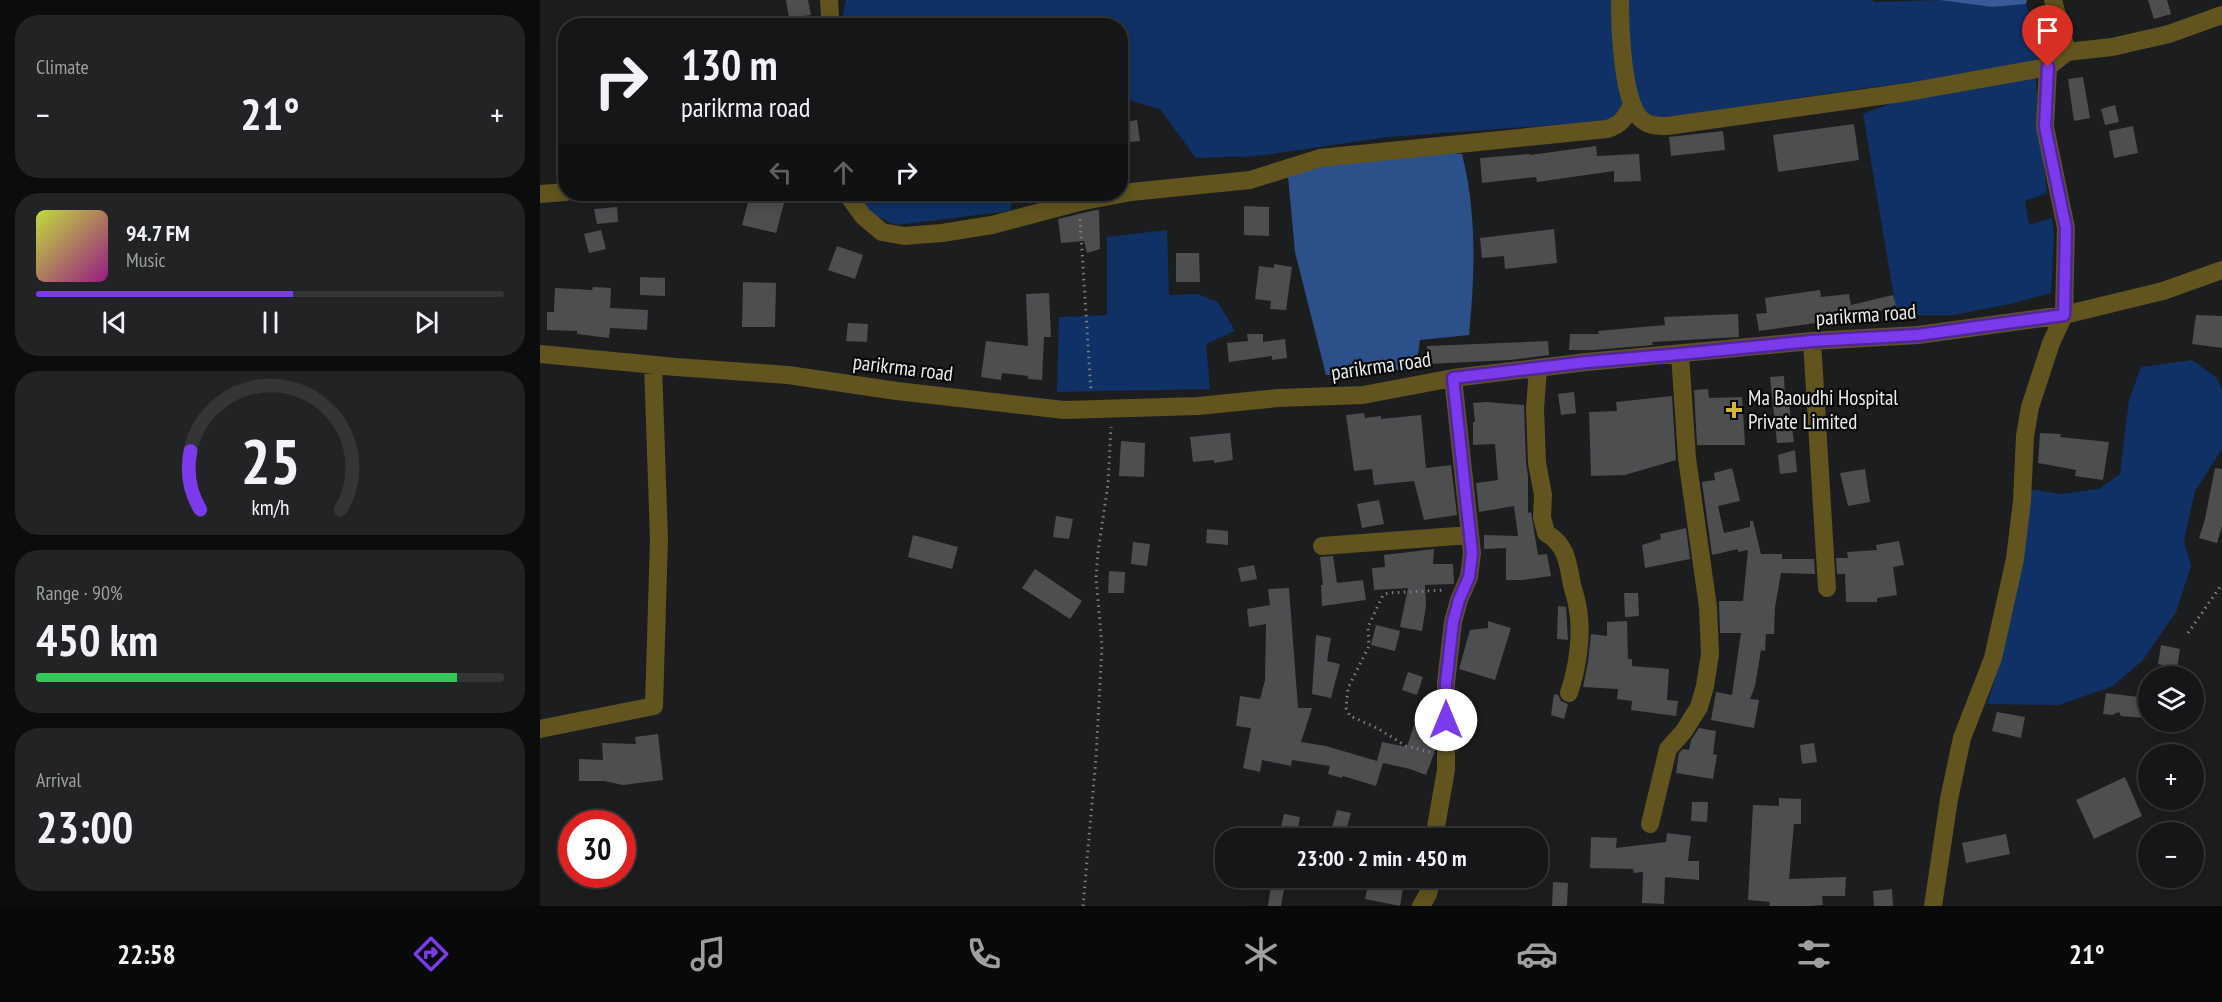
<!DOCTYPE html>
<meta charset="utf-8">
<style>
:root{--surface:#151617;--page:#222324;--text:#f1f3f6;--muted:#9d9fa1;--line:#343536;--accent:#7c3aed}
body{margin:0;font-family:"PT Sans Narrow",sans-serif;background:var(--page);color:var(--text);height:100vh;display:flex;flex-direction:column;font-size:22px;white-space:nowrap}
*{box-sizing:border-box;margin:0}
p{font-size:20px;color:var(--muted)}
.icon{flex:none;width:33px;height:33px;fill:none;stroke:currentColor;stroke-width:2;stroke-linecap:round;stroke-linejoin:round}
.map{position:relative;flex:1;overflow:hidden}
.panel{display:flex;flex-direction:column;gap:15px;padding:15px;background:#0c0c0d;width:540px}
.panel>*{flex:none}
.hud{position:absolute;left:18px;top:18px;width:570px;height:183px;border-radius:24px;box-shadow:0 3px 15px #0003,0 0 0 2px var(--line);background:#151617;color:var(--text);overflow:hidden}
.tools{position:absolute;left:1598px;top:666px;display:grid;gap:12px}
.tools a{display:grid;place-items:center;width:66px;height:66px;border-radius:50%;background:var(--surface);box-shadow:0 3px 15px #0003,0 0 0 2px var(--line);font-size:30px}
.speed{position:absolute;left:18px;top:810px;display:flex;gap:12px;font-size:30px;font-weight:700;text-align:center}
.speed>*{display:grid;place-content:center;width:78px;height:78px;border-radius:50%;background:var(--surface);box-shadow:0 3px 15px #0003,0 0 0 2px var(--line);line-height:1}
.speed .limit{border:9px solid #d22;background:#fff;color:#111}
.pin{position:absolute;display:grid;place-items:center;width:51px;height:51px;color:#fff;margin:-62px -26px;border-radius:50% 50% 50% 0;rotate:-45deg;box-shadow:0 0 6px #0007}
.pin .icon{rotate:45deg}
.me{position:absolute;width:66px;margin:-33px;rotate:0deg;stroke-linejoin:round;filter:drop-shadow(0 0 4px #0008)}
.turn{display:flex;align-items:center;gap:21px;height:126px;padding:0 24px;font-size:27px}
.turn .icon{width:78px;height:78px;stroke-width:2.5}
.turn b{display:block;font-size:42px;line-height:51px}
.lanes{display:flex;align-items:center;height:57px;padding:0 24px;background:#0003;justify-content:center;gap:30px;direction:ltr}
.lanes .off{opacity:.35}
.big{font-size:45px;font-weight:700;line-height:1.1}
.panel .card{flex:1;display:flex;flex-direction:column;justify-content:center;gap:9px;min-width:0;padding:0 21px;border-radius:24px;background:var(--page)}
.panel .dial{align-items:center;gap:0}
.dial svg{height:156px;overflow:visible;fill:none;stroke:var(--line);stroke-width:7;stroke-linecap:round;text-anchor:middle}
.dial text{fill:var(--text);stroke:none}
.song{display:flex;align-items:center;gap:18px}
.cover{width:72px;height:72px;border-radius:9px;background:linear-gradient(135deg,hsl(70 70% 55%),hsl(310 70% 35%))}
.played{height:6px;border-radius:3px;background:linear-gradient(90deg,var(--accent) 55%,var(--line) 55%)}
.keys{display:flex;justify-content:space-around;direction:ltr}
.heat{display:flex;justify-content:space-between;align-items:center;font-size:33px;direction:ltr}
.charge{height:9px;border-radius:4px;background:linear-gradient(90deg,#34c759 90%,var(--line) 0)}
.trip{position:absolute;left:675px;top:828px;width:333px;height:60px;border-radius:24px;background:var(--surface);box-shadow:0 3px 15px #0003,0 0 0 2px var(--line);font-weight:700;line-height:60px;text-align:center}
.menu{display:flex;height:96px;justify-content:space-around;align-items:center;background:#080909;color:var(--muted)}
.menu .icon{width:42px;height:42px}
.menu .current{color:var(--accent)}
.menu b{font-size:27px;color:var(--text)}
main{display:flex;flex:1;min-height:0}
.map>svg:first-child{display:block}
.green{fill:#0f3165}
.forest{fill:#2c508a}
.water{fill:#365b96}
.building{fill:#4c4e50}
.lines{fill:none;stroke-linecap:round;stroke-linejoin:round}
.path{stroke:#7d7e80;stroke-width:3;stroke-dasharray:1.5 4.5;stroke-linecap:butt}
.minor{stroke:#61541e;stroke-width:18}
.route-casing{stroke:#51269a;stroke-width:15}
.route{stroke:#7c3aed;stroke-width:10}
.poi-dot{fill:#d4b635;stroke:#070808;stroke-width:2}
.labels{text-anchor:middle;stroke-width:4.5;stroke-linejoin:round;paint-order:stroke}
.street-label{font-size:21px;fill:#eaebec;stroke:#070808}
.poi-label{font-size:21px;fill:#eaebec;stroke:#070808;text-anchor:start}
</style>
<main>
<section class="panel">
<div class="card"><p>Climate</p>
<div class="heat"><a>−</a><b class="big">21°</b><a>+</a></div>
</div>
<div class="card">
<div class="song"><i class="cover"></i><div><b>94.7 FM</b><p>Music</p></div></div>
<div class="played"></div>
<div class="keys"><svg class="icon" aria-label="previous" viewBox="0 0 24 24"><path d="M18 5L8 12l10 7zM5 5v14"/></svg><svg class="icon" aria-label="pause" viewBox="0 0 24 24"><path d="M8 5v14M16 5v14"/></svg><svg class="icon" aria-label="next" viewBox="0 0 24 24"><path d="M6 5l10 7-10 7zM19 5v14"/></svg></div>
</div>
<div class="card dial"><svg viewBox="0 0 100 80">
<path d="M14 69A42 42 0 1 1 86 69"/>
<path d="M14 69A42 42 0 0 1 9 39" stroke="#7c3aed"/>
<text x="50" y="56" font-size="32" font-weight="700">25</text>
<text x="50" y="72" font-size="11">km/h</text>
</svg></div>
<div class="card"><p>Range · 90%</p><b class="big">450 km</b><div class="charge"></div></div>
<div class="card"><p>Arrival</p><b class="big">23:00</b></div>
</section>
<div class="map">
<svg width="1682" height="906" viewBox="0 0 1682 906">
<rect width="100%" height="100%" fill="#1c1d1f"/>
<path class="green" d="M306,0H1332L1335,2L1399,0L1452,7L1486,4L1501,49L1496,67L1326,88L1138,116L848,137L718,156L656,158L620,109L581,98L580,26H300Z
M1496,75L1498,113L1507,193L1485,201L1489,225L1512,218L1514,236L1511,293L1470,304L1413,315H1357L1323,114L1354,102Z
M318,194H475L470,211L356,225L330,213Z
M627,230L629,295L658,294L678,302L695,331L666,344L670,389L517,392L519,317L567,315V237Z
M1652,360L1677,378L1682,390V449L1655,491L1644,541L1651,566L1636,612L1603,660L1573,686L1519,705L1447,704L1463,653L1488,489L1521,494L1559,489L1580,474L1589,400L1601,367Z"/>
<path class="forest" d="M868,148L922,154C937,213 935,275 929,335L880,340L876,369L786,375L755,252L748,176L819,153Z"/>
<path class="water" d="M1399,0H1487L1486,4L1452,7Z"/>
<path class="building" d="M246,0H268L271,15L249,18Z
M1608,0H1627L1631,14L1614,19Z
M1543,77L1550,118L1534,121L1528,79Z
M1575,105L1579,122L1565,125L1561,109Z
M597,120L600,141L580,143V123Z
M1314,124L1319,160L1238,172L1233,135Z
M1593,126L1598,153L1574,158L1569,131Z
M1183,131L1185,150L1131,156L1129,137Z
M1056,146L1057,156L1099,154L1101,181L1074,182V171L997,182L996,177L942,183L940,158L989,154L990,155Z
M210,195L244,203L236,233L202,225Z
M704,206L729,207V236L704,235Z
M77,207L78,222L57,224L54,209Z
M555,210H559L560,249L547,253L544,241L521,243L518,219Z
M1014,229L1017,263L965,269L964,256L942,258L940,238Z
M61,230L66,249L49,253L44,234Z
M297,246L323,255L315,279L288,270Z
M636,253H659L660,282H636Z
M734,264L752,267L746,310L730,309L731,301L715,299L719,266L734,268Z
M100,277L125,278V296L100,295Z
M203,282L236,283L235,327H202Z
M53,287L71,288L70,308L108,310L107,330L70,328L69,338L37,334V331L7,330V312H14L15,288L52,290Z
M1280,290L1281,297L1309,294L1311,305L1353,295L1356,305L1312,321L1290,323V321L1219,331L1216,314L1227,313L1225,298Z
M509,293L511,337H504L502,380L488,379V376L462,373L461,380L441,377L446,341L488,346L486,294Z
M1198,314L1199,337L1112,342L1113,345L1053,350H1029L1030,334H1059L1058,331L1125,325L1124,317Z
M1656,315L1682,316V348L1652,344Z
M308,323L328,324L327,342L306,341Z
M707,334H723V342L745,339L747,358L732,360V356L689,362L687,343L708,341Z
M1008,341L1009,355L970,360L887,364V346Z
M1244,376L1245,397H1248L1254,442L1237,443L1230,377Z
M1168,389L1169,398L1202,397L1205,445H1157L1154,390Z
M1034,392L1036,413L1021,415L1018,394Z
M1132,396L1136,460L1085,475L1051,476L1049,412L1077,411L1076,402Z
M946,402L984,405L986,463L988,476V513L991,512L998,555L1007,554L1011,576L983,580H966V548L944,549V535L978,536L974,506L939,512L936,483L958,480L955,444L933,445V422H935L933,403Z
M824,413L825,418L841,416V419L881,415L886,468L911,465L917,515L884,520L874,481L834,485L832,469L814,471L806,415Z
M690,433L693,460L674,463V460L653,462L650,437Z
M1500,433L1521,434L1520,437L1569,442L1563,480L1535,476L1536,470L1498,463Z
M581,441L605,443L604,477L579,476Z
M1255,450L1257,472L1240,474L1238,455Z
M1192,468L1200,501L1178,506L1184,533L1210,527V521H1213L1221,554H1242V559H1274L1275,574L1241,573L1235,607L1234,634H1226L1225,651L1221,650L1215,686L1210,699L1219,700L1214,728L1171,720L1176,692L1192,695L1201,633H1180L1179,601H1203L1208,550L1198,552V549L1172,555L1162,482L1175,480L1174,473Z
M1675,468L1682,469V526L1677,543L1659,538L1665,519Z
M1325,469L1330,502L1308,506L1300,473Z
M839,500L844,524L822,528L817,504Z
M516,516L533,519L529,539L513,537Z
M1146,528L1150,559L1105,568L1102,545L1121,539L1120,534Z
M667,529L688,531V545L666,543Z
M373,535L418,547L412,569L368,557Z
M1359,541L1364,565L1353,567L1357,595L1337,598V602H1306L1305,574H1297L1296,558H1308L1307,552L1337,550L1336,545Z
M593,542L610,544L607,566L591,564Z
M894,549L893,564H913L914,584L885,585L886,606L882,631L860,627L868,588L834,590L832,568L845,567L844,555Z
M793,556L797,583L823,580L826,600L782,606L781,585H783L780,557Z
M714,565L717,579L701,582L698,568Z
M495,569L542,601L530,619L482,588Z
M569,571L585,572L584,593H568Z
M749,588L758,708H772L761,742L786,746L837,761L842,742L867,747L875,722L895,728V751L886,775L870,769L843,763L836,786L803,776L802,778L788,774L790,766L752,760L751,766L722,760L720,772L703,768L711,728L696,726L700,696L720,699L725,680L726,624L709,627L707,609L730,605L728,589Z
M1084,593H1098L1099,616L1085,617Z
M1018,606L1026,607L1028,640L1017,639Z
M948,621L971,628L955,680L919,669L930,630L948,628Z
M1087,621L1088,659H1092V666L1129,669L1127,700L1138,701L1136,716L1091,710L1092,701L1077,699L1078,689L1043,687L1048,662L1051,634L1067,636V622Z
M836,625L860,631L855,651L831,645Z
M776,635L791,638L787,661L800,664L791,698L772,694Z
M1621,645L1640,649L1637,668L1618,664Z
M868,672L883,677L877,695L862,690Z
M1566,693L1607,698L1604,718L1581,716L1579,712L1572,715L1563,714Z
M1014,694L1018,695L1021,701L1028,704L1024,719L1011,715Z
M1457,712L1485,717L1481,738L1452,731Z
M1159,728L1176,731L1173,754L1177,755L1173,779L1136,773L1139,753L1143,749L1149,750L1151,740Z
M118,734L123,780L83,785L64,781H39V759L63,760L62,743L96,744L95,737Z
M1274,743L1277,762L1262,764L1260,745Z
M1585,777L1602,816L1554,839L1536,800Z
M1239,798L1261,799V824H1254L1249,879L1306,877L1305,896H1282L1283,905L1272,906H1229L1230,902L1208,900L1213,805L1239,806Z
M1152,802H1168L1167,822L1151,821Z
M797,810L811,813L804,838H789Z
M744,814L760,817L756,838L739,835Z
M1127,833L1151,836L1148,861H1159V880L1125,877L1124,904L1102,903L1103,872L1094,873L1093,869L1050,868L1051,837L1077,838L1076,848L1126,842Z
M1466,834L1470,854L1426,863L1422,843Z
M732,878H746L741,906H728Z
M847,879L864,882L860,906L825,899L828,885L845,888Z
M1013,882L1028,883L1027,906H1012Z
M1352,889L1353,906H1334L1333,891Z"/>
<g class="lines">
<path class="path" d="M540,219L551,392
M1648,633L1682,584
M890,752L866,746L837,728L810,716L806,708L808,688L829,646L828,627L843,595L848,593L905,590
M543,906L556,758L562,646L556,578L558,552L568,484L571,427"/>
<path class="minor" d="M1080,0C1080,26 1082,101 1101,119C1108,126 1118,126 1127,126L1368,92L1508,67
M286,26L290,17L289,0
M1527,52L1572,47L1629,34L1682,15
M0,194L26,192
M307,194L323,216L342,232L364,236L402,233L452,225L539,202L591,192L710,180L780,158L1067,129C1081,125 1085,118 1092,105
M1272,341L1287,588
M0,354L136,367L248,375L357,391L524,410L658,406L738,398L823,395L913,378L1047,362L1272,341L1378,335L1524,315L1623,291L1682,270
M998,368L995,409L997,463L1003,495L1002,517L1006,533C1027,545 1028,564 1032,585C1034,592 1036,598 1037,604C1043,632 1038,666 1029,693
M782,546L930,535
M0,729L114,706L119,539L113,365
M1110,824L1128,749L1144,731L1159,707L1165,686L1170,654L1168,607L1147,458L1140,354
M894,838L906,770V683L913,622L919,600L929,577L932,553L913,378
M881,906L888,894L892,878
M1393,906L1409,799L1422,738L1453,658L1475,559L1482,501L1485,436L1490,407L1511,343L1524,315L1526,228L1505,127L1508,67L1527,52L1513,0"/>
</g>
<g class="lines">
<defs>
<path id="route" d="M906,720V683L913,622L919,600L929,577L932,553L913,378L1047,362L1140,354L1272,341L1378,335L1524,315L1526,228L1505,127L1508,67"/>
</defs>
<use href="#route" class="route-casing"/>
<use href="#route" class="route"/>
</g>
<path class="poi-dot" d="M1191 401h6v6h6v6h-6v6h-6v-6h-6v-6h6z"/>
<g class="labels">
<g class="street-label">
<text transform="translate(1326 315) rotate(-4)" y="7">parikrma road</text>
<text transform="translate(841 366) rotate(-8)" y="7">parikrma road</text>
<text transform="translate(363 368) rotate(7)" y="7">parikrma road</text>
</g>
<g class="poi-label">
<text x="1208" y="405">Ma Baoudhi Hospital<tspan x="1208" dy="24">Private Limited</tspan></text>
</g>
</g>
</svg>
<div class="tools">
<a><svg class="icon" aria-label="layers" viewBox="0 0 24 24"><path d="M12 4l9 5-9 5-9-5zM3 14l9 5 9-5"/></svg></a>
<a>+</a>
<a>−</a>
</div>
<div class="speed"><div class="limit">30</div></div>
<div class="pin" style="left:1508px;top:67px;background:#d93025"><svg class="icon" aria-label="arrive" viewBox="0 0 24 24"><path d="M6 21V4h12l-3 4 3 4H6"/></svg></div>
<svg class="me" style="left:906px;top:720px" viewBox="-20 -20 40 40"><circle r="19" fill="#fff"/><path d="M0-13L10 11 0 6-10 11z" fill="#7c3aed"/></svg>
<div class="trip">23:00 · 2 min · 450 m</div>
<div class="hud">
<div class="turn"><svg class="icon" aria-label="right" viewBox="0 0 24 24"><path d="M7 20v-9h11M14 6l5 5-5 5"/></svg><div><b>130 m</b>parikrma road</div></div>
<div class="lanes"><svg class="icon off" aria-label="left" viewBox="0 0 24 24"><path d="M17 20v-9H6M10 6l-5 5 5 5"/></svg><svg class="icon off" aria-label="ahead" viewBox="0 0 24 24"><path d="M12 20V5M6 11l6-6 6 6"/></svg><svg class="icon" aria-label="right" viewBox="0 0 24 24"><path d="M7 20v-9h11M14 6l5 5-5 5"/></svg></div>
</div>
</div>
</main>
<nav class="menu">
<b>22:58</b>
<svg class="icon current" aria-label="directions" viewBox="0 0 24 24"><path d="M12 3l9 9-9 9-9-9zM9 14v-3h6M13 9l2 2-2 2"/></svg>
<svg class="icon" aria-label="music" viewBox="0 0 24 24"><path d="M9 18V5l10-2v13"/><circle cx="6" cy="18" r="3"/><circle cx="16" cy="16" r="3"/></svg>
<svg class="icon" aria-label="phone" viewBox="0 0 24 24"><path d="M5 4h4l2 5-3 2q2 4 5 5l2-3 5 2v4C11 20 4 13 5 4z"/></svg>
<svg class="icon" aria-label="climate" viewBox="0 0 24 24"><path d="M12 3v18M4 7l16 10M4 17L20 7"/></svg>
<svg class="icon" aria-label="car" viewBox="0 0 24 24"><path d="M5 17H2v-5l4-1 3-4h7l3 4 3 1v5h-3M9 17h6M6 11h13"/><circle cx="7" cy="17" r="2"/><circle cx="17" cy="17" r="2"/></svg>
<svg class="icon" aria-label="filters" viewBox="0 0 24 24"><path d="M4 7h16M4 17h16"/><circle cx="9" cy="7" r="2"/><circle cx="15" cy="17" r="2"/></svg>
<b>21°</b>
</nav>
